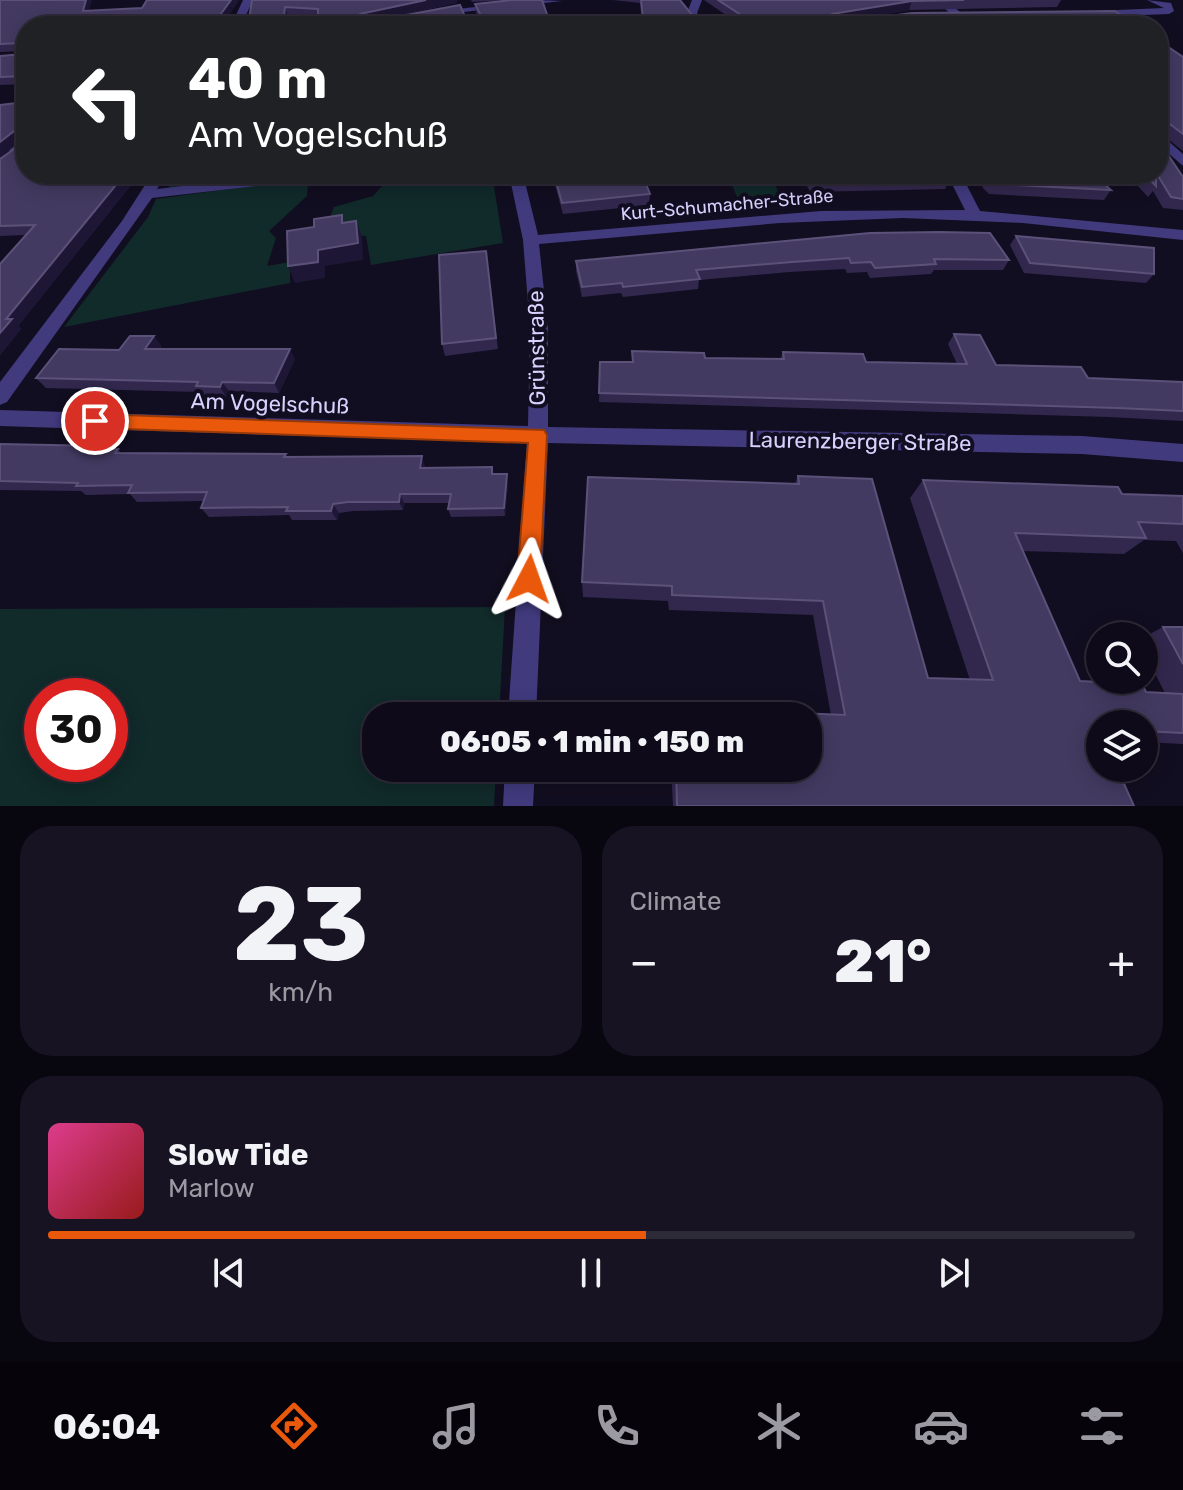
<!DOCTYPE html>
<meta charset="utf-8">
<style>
:root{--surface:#0e0a19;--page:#171322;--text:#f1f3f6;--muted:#9b9aa2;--line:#2e2b38;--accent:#ea580c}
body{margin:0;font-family:Rubik,sans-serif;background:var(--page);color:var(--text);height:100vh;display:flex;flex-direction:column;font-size:30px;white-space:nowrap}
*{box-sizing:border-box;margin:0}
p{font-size:26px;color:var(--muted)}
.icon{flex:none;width:44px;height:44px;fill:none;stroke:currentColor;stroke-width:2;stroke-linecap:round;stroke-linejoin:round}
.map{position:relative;height:806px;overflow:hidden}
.details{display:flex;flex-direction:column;gap:20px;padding:20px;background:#08060e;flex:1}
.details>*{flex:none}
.hud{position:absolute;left:16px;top:16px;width:1152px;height:168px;border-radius:32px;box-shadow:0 4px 20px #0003,0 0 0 2px var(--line);background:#202124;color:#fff;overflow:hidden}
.tools{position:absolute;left:1086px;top:622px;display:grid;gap:16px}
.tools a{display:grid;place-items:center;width:72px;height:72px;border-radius:50%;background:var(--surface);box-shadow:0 4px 20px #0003,0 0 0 2px var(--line);font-size:40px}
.speed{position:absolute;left:24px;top:678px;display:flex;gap:16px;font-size:40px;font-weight:700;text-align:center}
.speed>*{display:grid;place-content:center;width:104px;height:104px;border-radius:50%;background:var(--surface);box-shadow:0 4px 20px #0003,0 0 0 2px var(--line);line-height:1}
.speed .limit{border:12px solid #d22;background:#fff;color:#111}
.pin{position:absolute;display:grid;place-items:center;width:68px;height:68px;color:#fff;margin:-34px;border:4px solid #fff;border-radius:50%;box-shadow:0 2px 8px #0007}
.me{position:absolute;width:88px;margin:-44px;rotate:4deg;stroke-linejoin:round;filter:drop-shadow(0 0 6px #0008)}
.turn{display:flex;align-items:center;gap:28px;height:168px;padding:0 40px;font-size:36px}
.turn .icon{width:104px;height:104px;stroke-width:2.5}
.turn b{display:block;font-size:56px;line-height:68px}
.big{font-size:60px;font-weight:800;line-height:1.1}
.details .tile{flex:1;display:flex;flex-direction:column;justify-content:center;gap:12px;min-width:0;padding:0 28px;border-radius:32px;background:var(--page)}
.details .dial{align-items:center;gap:0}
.dial b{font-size:104px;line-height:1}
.song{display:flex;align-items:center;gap:24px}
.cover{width:96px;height:96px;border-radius:12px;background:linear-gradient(135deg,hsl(330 70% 55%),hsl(0 70% 35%))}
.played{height:8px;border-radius:4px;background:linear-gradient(90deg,var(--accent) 55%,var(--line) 55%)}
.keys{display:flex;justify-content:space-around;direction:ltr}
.heat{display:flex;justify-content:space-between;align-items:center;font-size:44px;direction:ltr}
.details .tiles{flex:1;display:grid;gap:20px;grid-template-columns:1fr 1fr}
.tile:last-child{grid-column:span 2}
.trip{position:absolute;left:362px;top:702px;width:460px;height:80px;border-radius:32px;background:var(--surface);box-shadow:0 4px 20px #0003,0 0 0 2px var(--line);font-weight:800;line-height:80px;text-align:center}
.tab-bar{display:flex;height:128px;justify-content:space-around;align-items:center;background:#06040a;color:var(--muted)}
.tab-bar .icon{width:56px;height:56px}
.tab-bar .selected{color:var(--accent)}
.tab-bar b{font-size:36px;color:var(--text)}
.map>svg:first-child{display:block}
.green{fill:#112a2a;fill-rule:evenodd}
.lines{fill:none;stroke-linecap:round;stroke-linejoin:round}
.minor{fill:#413b7e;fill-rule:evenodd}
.wall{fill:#32284e}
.shaded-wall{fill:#1d1634}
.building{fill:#433a61;stroke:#5b5179;stroke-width:2}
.route{fill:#ea580c;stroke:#983908;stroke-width:2}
.labels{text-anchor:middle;stroke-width:8;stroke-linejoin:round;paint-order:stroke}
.far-street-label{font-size:18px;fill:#d8d0fd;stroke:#120e21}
.street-label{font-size:22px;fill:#d8d0fd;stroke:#120e21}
</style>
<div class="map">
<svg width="1183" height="806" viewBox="0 0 1183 806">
<rect width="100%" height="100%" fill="#120e21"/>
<path class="green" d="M213,174H294L168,189L174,179Z
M393,174H492L503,243L371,265L366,236L323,234L334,207L373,196Z
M728,174H770L782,200L740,205Z
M293,180L308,183L307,196L269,231L276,238L267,266L290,262V283L64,327L148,217L156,199Z
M505,607L499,716H376V768H496L494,806H0V609ZM42,696H110V764H42Z"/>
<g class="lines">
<path class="minor" d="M243,0H253L241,26H231Z
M537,0L562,1L437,15L432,12Z
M692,0H702L697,13L707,26H697L687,13Z
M934,0H945L964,15L955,17Z
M1147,0L1171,3L1174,11L1169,14L1094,17L1089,14L1094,11L1164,8Z
M1158,132L1183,154V166L1158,144Z
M26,140V148L0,152V144Z
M152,174H166L157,189L287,174H331L324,178L152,198L7,402L0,405V382L122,221Z
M509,174H523L538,235L821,211L965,210L947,174H961L980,211L1183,230V240L1023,223L903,218L780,223L539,244L548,328V427L1082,436L1183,444V462L1082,454L548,443L536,716H508L527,443L0,426V410L528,426L530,328L523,240Z
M505,768H535L533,806H503Z"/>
</g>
<path class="wall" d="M0,0L89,11L142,8L239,0L221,26H26V84L0,85V56L23,54L24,51L0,52Z
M252,0H457L456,3L379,20H478L479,18L476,13L475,4L508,0L472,2L471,0H542L551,26L288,16Z
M613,0H680L701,26H642L640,3Z
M704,0H1061L1057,7L909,10L850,20L1137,26H742Z
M1158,40L1183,57V151L1158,131Z
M0,105L23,113L25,138L23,139L26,174H140L18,326L21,329L0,355V264L25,235L0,236V159L21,144L22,140L0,157Z
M552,174H642L650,194L649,205L563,214Z
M801,174H946L950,179L945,189L810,192Z
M977,174H1093L1111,190L1104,200L989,194L983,188Z
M1127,174H1158L1183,199V210L1163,208L1153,191L1148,197Z
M870,233L1009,260L1003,270H934L931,274L870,278L867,272L847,273L845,269L789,272L699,280L698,289L623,297L621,293L582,297L576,271V261Z
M1016,236L1154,274L1146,283L1024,273L1010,245Z
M486,251L498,349L445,356L442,344Z
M954,334L996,365L1088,378L1183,382V421L1109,417L599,402L600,362H632V351L705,358L780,359L783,352L866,362L957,364L948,344Z
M154,336L161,346L160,349L295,359L279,393L229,391L226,397L203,396L200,392L46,388L36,378L119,350Z
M0,444L100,446L103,449H118L121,453L288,457L425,466V468L494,474L508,483L505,516L451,517L448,509L449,503H404L403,510L353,511L339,513L337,520H292L289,515L209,517L201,508L204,501L137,502L130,494L86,495L81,491L0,490Z
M798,476L928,678L970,680L910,498L923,480L1122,494L1183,496V553L1176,541L1144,540L1124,554L1022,551L1080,681L1146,692L1165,693L1144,652V637L1163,627H1183V744L1144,742V724H1100V768L1134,806H673L671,768H808V716H671L673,708L831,715L813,615L669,610L668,601L583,597L582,582L795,483Z"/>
<path class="shaded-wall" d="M86,0H92L87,18L83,11Z
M231,0H239L221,26H212Z
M426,0H457L456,3L362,23L358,17L360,14Z
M912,1L909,10L830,23L829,17L832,14Z
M285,7L288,16L287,26H283Z
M16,103L23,113L25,138L0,157V142Z
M125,174H140L18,326L21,329L0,355V333L6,319Z
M356,221L362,237L363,260L325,266V278L295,283L288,266Z
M154,336L161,346L153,359L145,349Z
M290,349L295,359L279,393L274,383Z
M222,382L229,391L226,397L220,387Z
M422,456L425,466L423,477L420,468Z
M507,474L508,483L505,516L504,508Z
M400,494L404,503L403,510L399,502Z
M333,504L339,513L337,520L331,511Z"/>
<path class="building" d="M0,0H86L83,11L142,8L147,0H231L212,26H26V76L0,77V56L23,54L24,46L21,43L0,44Z
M252,0H426L360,14L358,17L380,20L460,5L466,19L478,20L481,16L475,4L512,0H542L551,26H318V9L285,7L283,26H248Z
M641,0H680L701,26H644Z
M718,0H964L912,1L832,14L829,17L832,20H860L912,13L1115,11L1137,26H758Z
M1158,40L1183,57V134L1158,115Z
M16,103L18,128L0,142V105Z
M22,139H26V174H125L6,319H12L0,333V264L35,225L0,226V159L21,144Z
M1158,140L1183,177V199L1171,197L1157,174Z
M554,174H642L650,194L562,203Z
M809,174H946L950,179L813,182Z
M986,174H1093L1111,190L995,184Z
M1144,174H1156V186Z
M342,215V223L356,221L358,243L318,250V262L288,266L287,231L314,227V219Z
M939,232L990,233L1009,260L934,259L936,264L875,268L871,262L851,263L849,258L792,262L696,270L700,279L623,287L622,283L582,287L576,261L870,233Z
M1016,236L1154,248V274L1030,263Z
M486,251L496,338L442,344L439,255Z
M954,334L980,335L996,365L1081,367L1088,378L1183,382V411L1118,408L599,393L600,362H633L632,351L704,353L705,358L784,359L783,352L863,354L866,362L967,364Z
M130,336H154L145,349H290L274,383L222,382L220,387L196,386L198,382L36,378L59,349L119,350Z
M0,444L100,446L98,450L118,449L115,453L286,454L284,457L422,456L420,468L492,467V474H507L504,508L448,509L451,494H400L399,502H348L333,504L331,511H286L288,507L201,508L207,492L128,493L132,485L76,486L78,483L0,481Z
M798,476L872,479L928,678L993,680L923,480L1118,487L1122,494L1183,496V524L1138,522L1146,538L1015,533L1080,681L1142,684L1146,692L1183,694V733L1144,731V724H1100V768H1117L1134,806H677L676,768H808V716H674L673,708L845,715L823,601L672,595V586L582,582L588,477L799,484Z
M1163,627H1183V664Z"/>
<path class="route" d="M95,414L544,430L547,435L540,579L537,586L529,590L521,586L517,579L528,443L95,428L85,421Z"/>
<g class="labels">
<g class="far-street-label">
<text transform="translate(727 205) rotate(-5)" y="6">Kurt-Schumacher-Straße</text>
</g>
<g class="street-label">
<text transform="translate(536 348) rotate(-91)" y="8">Grünstraße</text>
<text transform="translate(270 403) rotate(2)" y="8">Am Vogelschuß</text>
<text transform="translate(860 441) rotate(1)" y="8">Laurenzberger Straße</text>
</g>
</g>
</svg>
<div class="tools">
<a><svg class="icon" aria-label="search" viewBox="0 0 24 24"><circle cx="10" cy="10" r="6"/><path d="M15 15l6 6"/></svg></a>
<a><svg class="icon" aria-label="layers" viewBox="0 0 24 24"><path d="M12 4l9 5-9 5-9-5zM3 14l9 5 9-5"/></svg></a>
</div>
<div class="speed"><div class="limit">30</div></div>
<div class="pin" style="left:95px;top:421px;background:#d93025"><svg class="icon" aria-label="arrive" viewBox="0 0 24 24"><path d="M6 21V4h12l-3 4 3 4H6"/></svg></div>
<svg class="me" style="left:529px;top:579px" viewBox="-20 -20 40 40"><path d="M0-17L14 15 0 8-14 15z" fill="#ea580c" stroke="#fff" stroke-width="4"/></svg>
<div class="trip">06:05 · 1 min · 150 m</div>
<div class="hud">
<div class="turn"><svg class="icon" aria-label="left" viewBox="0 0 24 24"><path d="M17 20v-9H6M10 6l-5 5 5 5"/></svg><div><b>40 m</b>Am Vogelschuß</div></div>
</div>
</div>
<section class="details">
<div class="tiles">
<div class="tile dial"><b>23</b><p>km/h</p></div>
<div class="tile"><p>Climate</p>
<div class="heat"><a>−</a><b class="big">21°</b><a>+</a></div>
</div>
<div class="tile">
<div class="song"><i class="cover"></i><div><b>Slow Tide</b><p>Marlow</p></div></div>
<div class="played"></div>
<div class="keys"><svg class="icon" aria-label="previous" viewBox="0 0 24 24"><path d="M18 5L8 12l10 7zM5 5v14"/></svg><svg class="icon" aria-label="pause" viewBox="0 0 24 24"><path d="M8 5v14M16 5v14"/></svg><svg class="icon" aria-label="next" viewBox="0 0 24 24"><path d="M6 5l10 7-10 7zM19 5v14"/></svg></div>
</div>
</div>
</section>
<nav class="tab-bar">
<b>06:04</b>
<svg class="icon selected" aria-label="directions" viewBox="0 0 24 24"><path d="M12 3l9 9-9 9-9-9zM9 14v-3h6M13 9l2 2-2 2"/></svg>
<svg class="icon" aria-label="music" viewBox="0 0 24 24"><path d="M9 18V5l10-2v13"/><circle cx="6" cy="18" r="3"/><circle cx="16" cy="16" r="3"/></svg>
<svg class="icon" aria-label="phone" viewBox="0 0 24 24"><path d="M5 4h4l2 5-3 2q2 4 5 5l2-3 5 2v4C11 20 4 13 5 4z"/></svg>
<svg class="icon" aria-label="climate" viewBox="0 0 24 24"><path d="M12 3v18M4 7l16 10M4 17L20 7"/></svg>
<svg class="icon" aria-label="car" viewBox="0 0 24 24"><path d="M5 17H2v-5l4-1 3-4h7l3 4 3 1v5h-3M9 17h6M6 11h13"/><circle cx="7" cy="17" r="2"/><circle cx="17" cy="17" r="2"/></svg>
<svg class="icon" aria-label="filters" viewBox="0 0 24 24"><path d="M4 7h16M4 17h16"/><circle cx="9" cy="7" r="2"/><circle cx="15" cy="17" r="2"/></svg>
</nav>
